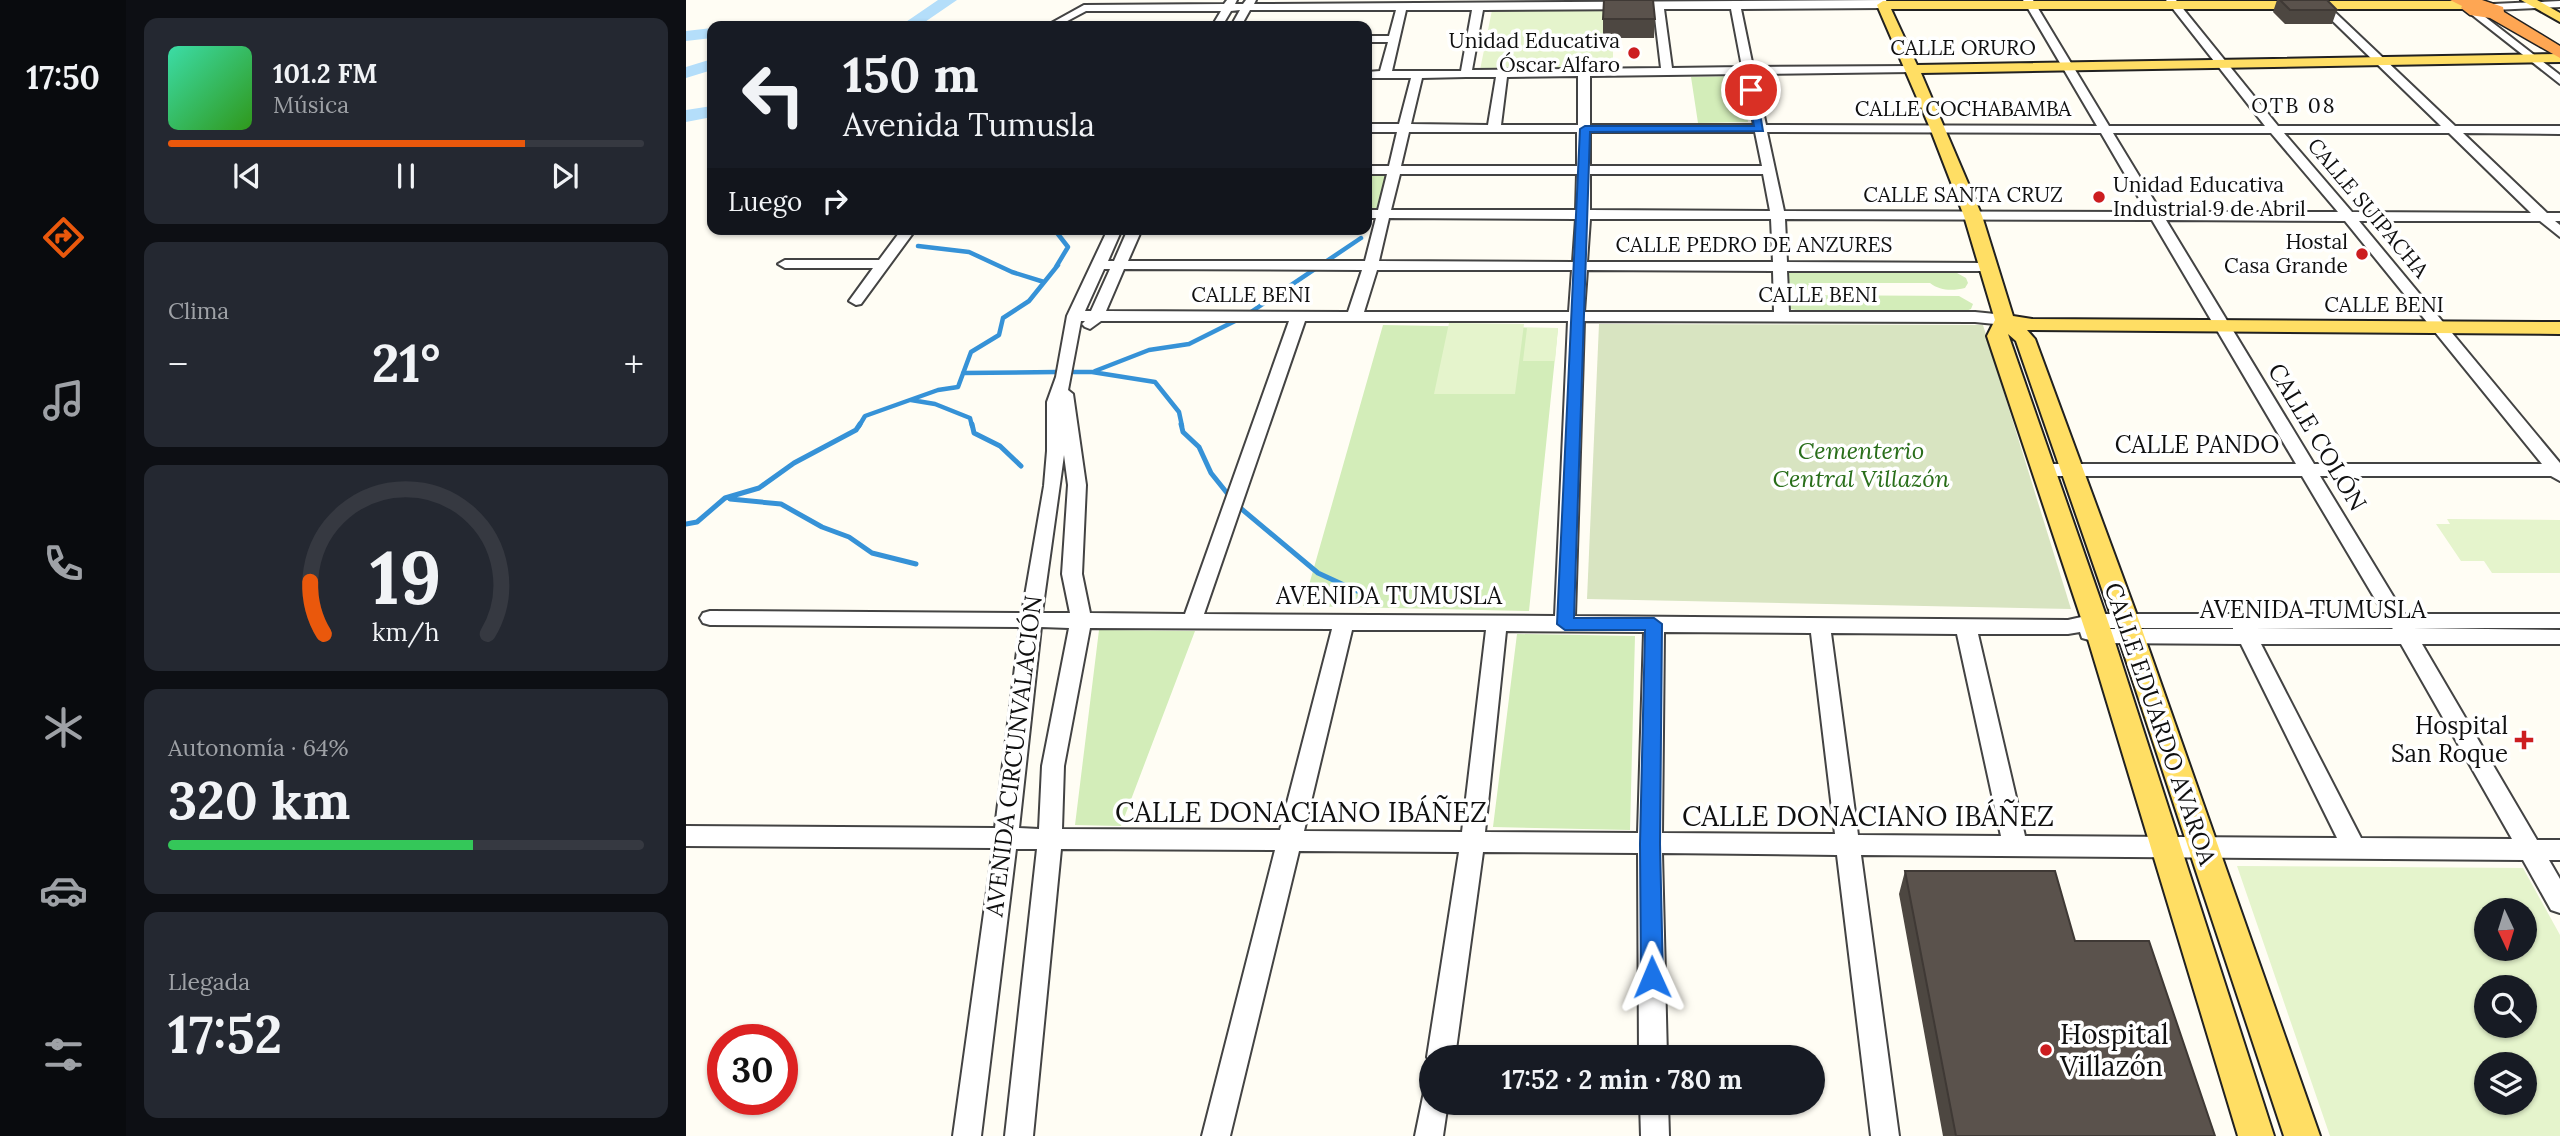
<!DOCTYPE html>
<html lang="es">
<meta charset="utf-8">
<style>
:root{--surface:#171b24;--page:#242831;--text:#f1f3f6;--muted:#9ea1a6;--line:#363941;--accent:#ea580c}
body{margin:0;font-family:Lora,serif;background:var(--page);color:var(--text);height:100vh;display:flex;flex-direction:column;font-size:26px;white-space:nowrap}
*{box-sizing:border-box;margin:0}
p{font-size:23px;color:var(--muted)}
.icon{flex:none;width:38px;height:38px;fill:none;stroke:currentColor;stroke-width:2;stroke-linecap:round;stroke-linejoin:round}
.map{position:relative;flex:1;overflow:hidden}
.panel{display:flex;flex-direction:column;gap:18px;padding:18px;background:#0d0f14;width:560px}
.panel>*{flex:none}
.top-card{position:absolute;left:21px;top:21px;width:665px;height:214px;border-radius:14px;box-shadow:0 2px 5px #0004;background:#171b24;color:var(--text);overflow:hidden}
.needle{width:46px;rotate:176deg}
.controls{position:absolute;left:1788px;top:898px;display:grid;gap:14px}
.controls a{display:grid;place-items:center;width:63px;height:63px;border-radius:50%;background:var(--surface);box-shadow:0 2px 5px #0004;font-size:35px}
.speed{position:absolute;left:21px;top:1024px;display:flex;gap:14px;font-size:35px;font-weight:700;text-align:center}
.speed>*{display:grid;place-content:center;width:91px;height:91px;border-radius:50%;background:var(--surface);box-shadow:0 2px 5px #0004;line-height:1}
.speed .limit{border:10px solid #d22;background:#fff;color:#111}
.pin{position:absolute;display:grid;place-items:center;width:60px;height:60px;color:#fff;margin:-30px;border:4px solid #fff;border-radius:50%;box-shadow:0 2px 7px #0007}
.me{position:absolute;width:77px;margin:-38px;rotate:359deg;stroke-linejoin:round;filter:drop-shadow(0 0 5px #0008)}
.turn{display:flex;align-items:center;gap:24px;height:147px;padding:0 21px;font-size:32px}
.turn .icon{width:91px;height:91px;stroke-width:2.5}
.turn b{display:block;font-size:49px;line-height:60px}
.then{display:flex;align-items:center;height:66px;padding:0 21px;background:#0003;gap:14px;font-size:26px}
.big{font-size:52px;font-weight:700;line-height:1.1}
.panel .tile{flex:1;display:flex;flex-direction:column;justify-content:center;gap:10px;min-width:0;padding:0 24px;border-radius:14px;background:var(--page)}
.panel .dial{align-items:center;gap:0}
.dial svg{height:182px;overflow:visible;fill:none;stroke:var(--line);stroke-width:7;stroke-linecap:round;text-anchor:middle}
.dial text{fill:var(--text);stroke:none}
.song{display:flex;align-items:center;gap:21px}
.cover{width:84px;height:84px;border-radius:10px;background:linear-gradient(135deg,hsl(160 70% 55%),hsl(110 70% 35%))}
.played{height:7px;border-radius:4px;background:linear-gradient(90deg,var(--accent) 75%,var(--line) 75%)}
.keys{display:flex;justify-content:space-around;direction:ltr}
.heat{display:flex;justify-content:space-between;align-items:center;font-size:38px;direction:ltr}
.charge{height:10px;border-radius:5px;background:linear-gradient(90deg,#34c759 64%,var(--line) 0)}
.trip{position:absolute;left:733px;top:1045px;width:406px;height:70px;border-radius:35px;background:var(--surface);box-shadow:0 2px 5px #0004;font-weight:700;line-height:70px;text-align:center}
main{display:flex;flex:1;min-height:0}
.dock{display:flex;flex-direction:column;width:126px;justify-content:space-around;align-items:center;background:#090b0e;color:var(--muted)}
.dock .icon{width:49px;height:49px}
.dock .active{color:var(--accent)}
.dock b{font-size:32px;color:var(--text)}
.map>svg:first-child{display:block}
.green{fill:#d3edb9}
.cemetery{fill:#d8e4c1}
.pitch{fill:#e5f4cc;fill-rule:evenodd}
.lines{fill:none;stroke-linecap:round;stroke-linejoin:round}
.stream-far1{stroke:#3692d7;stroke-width:4.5}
.stream{stroke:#3692d7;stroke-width:5}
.river{fill:#b4defa;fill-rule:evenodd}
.minor-casing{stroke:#434343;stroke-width:4}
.major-casing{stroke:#212121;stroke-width:4}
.highway-casing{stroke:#212121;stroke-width:3}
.minor{fill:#fff;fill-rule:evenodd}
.major{fill:#ffde64;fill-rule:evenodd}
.highway{fill:#fea653;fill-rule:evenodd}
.wall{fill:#4d4741}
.building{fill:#5a524c;stroke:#3f3935;stroke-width:2}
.route{fill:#1a73e8;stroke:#114b97;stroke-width:2}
.poi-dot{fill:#cc1d20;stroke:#fff;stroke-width:2.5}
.labels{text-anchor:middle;stroke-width:7;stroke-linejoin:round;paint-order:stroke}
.far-poi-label{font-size:21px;fill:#101010;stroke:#fff;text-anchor:end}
.far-street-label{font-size:21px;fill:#101010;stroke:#fff}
.far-neighbourhood-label{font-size:21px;letter-spacing:2px;fill:#101010;stroke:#fff}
.street-label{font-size:24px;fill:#101010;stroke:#fff}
.park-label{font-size:24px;font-style:italic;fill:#296e1a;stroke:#fff}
.poi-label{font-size:24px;fill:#101010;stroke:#fff;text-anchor:end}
.near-street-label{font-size:28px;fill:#101010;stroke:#fff}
.near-poi-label{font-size:28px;fill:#101010;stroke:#fff;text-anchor:start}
</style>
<main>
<nav class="dock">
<b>17:50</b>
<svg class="icon active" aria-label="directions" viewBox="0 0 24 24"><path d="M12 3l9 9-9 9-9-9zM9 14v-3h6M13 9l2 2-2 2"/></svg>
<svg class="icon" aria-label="music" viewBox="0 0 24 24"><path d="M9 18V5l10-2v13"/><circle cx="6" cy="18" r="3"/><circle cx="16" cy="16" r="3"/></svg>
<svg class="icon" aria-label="phone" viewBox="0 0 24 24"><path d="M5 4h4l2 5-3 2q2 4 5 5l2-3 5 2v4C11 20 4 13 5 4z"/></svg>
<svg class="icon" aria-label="climate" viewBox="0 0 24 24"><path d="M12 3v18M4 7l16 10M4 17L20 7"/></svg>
<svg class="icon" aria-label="car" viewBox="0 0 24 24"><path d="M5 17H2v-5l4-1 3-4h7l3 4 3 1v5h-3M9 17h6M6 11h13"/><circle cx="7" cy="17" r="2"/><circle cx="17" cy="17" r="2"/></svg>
<svg class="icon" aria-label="filters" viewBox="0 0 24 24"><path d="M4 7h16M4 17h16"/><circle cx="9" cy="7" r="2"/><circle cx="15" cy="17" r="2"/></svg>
</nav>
<section class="panel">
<div class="tile">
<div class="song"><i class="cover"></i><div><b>101.2 FM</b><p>Música</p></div></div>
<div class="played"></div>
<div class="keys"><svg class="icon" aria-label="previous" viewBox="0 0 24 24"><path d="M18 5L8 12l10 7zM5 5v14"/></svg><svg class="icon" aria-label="pause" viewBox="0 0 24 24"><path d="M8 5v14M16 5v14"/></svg><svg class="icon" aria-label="next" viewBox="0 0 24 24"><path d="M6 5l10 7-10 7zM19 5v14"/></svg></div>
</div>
<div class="tile"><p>Clima</p>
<div class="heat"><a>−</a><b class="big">21°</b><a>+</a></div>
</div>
<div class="tile dial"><svg viewBox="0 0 100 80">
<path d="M14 69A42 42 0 1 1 86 69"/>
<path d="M14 69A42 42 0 0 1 8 46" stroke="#ea580c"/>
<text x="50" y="56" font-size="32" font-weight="700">19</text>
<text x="50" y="72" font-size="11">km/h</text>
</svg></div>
<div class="tile"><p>Autonomía · 64%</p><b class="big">320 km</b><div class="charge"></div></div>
<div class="tile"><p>Llegada</p><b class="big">17:52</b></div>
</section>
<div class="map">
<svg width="1874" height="1136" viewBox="0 0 1874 1136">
<rect width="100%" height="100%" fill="#fffdf4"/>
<path class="green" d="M1054,76L1062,122L1012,123L1005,77Z
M681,175H701L690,211H681Z
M1099,273H1271L1280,278L1282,283L1279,288C1267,291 1254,291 1244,283H1122L1129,290L1101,288Z
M1108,295L1273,296L1287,304L1285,309L1277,312L1114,311L1101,308L1100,297Z
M697,325L872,328L843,611L617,606Z
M413,630L509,631L435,826L389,825Z
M831,634L949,636L944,830L807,827Z"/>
<path class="cemetery" d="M913,324L1297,325L1385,609L901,599Z"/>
<path class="pitch" d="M806,10H918L917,38H927V70H794Z
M763,323L838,324L829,394H748Z
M841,328H872L869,361H837Z
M1761,519L1874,520V573H1806L1798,561H1775L1750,524H1764Z
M1551,866L1837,868L1874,935V1136H1644ZM1839,910V948H1801V910ZM1839,987V1026H1801V987ZM1839,1064V1102H1801V1064Z"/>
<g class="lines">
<path class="stream-far1" d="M232,246L283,252L326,272L358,282
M562,314L675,238
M409,371L463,350L503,344L553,319
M387,372H406L469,382L493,412L496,426
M277,373L370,372
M225,400L249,404L284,418L286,426
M173,426L179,416L252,390L272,387L285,352L313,335L317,318L343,301L372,265L370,267L382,247L368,229"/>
<path class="stream" d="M286,424L288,433L314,446L335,466
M495,424L497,432L513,447L525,473L545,498
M44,499L95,504L136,527L163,537L186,553L230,564
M552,506L632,573L671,591
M0,524L11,522L39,498L73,488L108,463L170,430L174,424"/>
<path class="river" d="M252,0H271L233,26H214Z
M26,28V38L0,41V31Z
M26,59V70L0,78V67Z
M26,106V117L0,122V110Z"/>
<defs>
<path id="minor" d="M541,0H551L549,4H557L560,0H570L568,4L1200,0L1202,5L1197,8L1055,9L1067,67L1226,66L1232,69L1226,72L1069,74L1080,125L1411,126L1337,0H1347L1423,126H1579L1480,0H1490L1592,126H1755L1625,0H1636L1769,126H1874V134L1777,133L1861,213H1874V221H1869L1874,225V237L1854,221H1673L1874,463V481L1865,476H1634L1718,614H1874V628H1726L1874,630V644H1736L1851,840H1874V860H1863L1874,879V913L1865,910L1837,860L1175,855L1213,1136H1185L1151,855L976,853L981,1057H953L952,853L797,852L769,1057H746V1066L741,1057L773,852L613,851L544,1136H516L589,850L375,849L347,1136H319L351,849H330L295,1136H267L307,848L0,846V826L309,828L334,627L24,625L17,623L14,618L17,613L24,611L336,613L358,486L361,451V402L370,377L381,316L422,229H436L422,261H428L442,229H456L442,261H679L690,218H681V210H692L701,174H681V166H703L711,132H681V124H713L725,78H681V72L694,71L702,42H681V36H703L710,10H564L555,26H545L554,10L545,11L536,26H526L535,11H400L372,26H360L398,5L538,4ZM968,9L975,68L786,70L797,10ZM978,9H1045L1056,67L986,68ZM720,10H786L775,71H706ZM1058,74L1068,125H904V76ZM892,76V125H815L821,77ZM780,77H810L802,125L725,124L736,78ZM723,132H891V166H715ZM904,132H1069L1076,166H904ZM1081,132L1415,133L1461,212L1098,211ZM1427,133H1585L1652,212H1475ZM1598,133H1763L1845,213L1666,212ZM714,174H891L890,210H705ZM904,174H1077L1084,211L904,210ZM703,218L890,219L887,262L693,261ZM904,219H1085L1087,262H901ZM1099,219L1466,220L1610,464H1359L1350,470L1359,476H1616L1698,614H1409L1382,620L889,616L898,321L1289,322L1319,325L1327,320L1319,315L1289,312H1103L1101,271H1302L1309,267L1302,263L1101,262ZM1480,220L1659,221L1856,464H1628ZM418,269H424L405,311H399ZM438,269L676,270L662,312L420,311ZM691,270H886L883,312H678ZM901,270L1087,271L1088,312H898ZM395,321H399L396,324L399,327L404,329L415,321H603L499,614L404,613L396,574L400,485L387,394L382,390ZM619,321H882L869,616L518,614ZM378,455L382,485L376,574L384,613H356ZM355,627L383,628L356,766L353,829L333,828ZM404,628L646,629L594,830L376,829L378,766ZM1413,628H1547V629H1414ZM1706,628L1707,629L1567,628ZM666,630H800L776,832L618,831ZM820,631L958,632L952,833L799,832ZM978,632L1125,633L1149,834L976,833ZM1394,632L1396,638L1414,643L1555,644L1651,838L1339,836L1292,634H1382ZM1145,633L1271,634L1315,836L1172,835ZM1575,644H1715L1826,839L1675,838Z
M1874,1V7L1807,10L1802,7L1807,4Z
M1785,6L1874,75V84L1781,11L1780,9Z
M216,229H230L175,304L170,305L163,301L187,268H99L92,264L99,260H193Z
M746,1089V1102H762L757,1136H729L738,1092Z
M954,1102H982L983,1136H955Z"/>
<path id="major" d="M1835,0H1851L1874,13V22Z
M1197,1H1783L1789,5L1783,9H1205L1231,65L1874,54V62L1235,73L1296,216L1327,316L1346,319L1874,322V334L1341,330L1349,339L1453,621L1634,1136H1598L1427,621L1330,341L1322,334L1427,636L1588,1136H1552L1401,636L1301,336L1309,320L1278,216L1244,128L1191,5Z"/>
<path id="highway" d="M1764,0H1796L1817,7L1818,12L1874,46V58L1804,18L1784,15L1775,8L1776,6Z"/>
</defs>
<use href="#minor" class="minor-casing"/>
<use href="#major" class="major-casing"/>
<use href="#highway" class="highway-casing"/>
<use href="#minor" class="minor"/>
<use href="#major" class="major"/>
<use href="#highway" class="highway"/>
</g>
<path class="wall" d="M1591,0H1641L1651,10L1646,24H1599L1587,12Z
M917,19H969L968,38H917Z
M1219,871L1529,1136H1257L1213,894Z"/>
<path class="building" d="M918,0H967L969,19H917Z
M1594,0H1641L1651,10H1604Z
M1219,871H1369L1389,941H1463L1529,1136H1270Z"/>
<path class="route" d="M1065,88L1070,90L1077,131L904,132L888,618H968L976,624L974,844L977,977L974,984L966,987L959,984L955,977L954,844L959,630H879L871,624L894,129L899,126H1068L1061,90Z"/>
<g class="poi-dot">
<circle cx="948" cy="53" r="7"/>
<circle cx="1413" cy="197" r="7"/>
<circle cx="1676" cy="254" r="7"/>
<path d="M1834.5 729.5h7v7h7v7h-7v7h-7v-7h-7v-7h7z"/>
<circle cx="1360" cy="1050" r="7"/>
</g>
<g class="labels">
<g class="far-poi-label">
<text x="934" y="48">Unidad Educativa<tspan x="934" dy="24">Óscar Alfaro</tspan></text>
<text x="1427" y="192" text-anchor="start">Unidad Educativa<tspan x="1427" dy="24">Industrial 9 de Abril</tspan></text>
<text x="1662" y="249">Hostal<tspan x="1662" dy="24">Casa Grande</tspan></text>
</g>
<g class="far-street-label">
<text x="1277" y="55">CALLE ORURO</text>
<text x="1277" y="116">CALLE COCHABAMBA</text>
<text x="1277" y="202">CALLE SANTA CRUZ</text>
<text transform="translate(1682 208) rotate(50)" y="7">CALLE SUIPACHA</text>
<text x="1068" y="252">CALLE PEDRO DE ANZURES</text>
<text x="565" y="302">CALLE BENI</text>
<text x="1132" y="302">CALLE BENI</text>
<text x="1698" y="312">CALLE BENI</text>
</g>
<g class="far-neighbourhood-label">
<text x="1608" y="113">OTB 08</text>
</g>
<g class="street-label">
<text transform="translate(1631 437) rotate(59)" y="8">CALLE COLÓN</text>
<text x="1511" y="453">CALLE PANDO</text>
<text x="703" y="604">AVENIDA TUMUSLA</text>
<text x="1627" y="618">AVENIDA TUMUSLA</text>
<text transform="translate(1474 724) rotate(71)" y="8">CALLE EDUARDO AVAROA</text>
<text transform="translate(328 756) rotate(-83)" y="8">AVENIDA CIRCUNVALACIÓN</text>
</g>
<g class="park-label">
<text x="1175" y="459">Cementerio<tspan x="1175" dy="28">Central Villazón</tspan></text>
</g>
<g class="poi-label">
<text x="1822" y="734">Hospital<tspan x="1822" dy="28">San Roque</tspan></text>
</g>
<g class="near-street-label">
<text x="615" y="822">CALLE DONACIANO IBÁÑEZ</text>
<text x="1182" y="826">CALLE DONACIANO IBÁÑEZ</text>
</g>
<g class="near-poi-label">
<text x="1374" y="1044">Hospital<tspan x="1374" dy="32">Villazón</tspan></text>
</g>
</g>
</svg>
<div class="controls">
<a><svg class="needle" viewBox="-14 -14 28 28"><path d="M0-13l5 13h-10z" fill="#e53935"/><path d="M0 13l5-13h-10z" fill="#9ea1a6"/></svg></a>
<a><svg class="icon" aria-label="search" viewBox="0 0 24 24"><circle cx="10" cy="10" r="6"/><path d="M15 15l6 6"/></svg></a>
<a><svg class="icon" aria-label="layers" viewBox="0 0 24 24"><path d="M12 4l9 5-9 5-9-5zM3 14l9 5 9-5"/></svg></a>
</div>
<div class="speed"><div class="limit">30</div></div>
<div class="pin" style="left:1065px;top:90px;background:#d93025"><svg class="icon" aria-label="arrive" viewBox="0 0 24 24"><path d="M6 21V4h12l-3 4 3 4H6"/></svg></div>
<svg class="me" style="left:966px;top:977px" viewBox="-20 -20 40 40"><path d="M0-17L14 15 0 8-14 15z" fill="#1a73e8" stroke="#fff" stroke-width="4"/></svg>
<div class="trip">17:52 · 2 min · 780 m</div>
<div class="top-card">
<div class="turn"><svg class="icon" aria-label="left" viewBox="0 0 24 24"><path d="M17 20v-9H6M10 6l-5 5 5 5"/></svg><div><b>150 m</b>Avenida Tumusla</div></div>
<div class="then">Luego<svg class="icon" aria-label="right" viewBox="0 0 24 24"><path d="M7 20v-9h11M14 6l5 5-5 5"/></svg></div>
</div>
</div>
</main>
